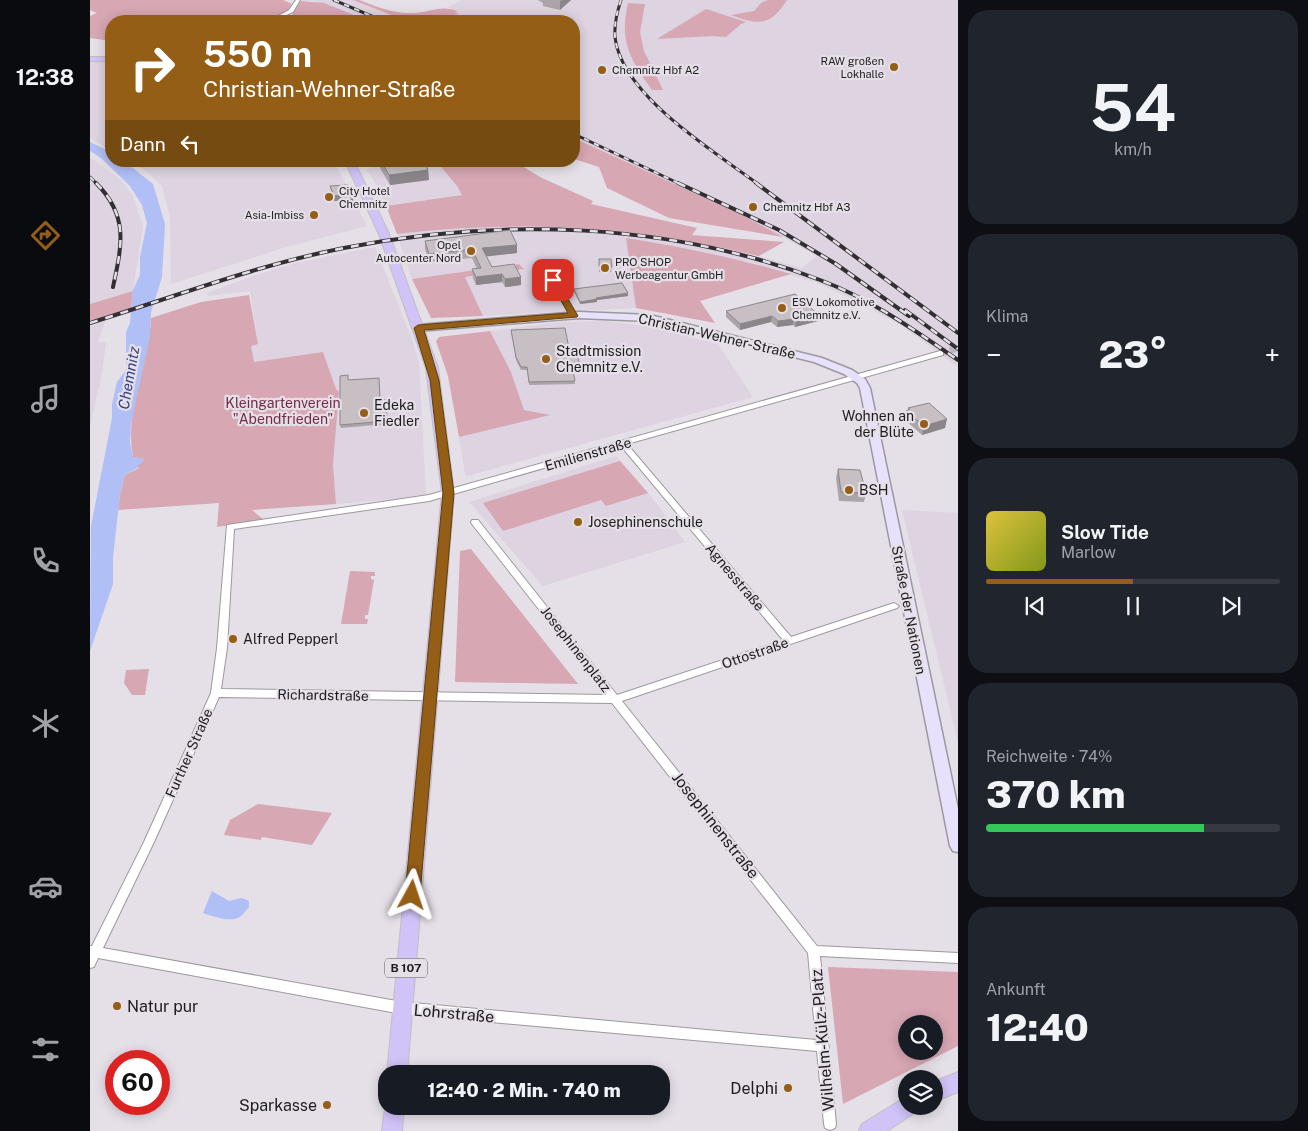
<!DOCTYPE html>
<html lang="de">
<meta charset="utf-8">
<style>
:root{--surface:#171b24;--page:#20242c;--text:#f1f3f6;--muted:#9ea1a6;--line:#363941;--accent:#945e16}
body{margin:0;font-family:"Public Sans",sans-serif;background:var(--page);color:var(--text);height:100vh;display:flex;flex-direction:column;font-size:19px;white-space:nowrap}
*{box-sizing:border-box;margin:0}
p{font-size:16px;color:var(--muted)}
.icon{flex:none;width:28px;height:28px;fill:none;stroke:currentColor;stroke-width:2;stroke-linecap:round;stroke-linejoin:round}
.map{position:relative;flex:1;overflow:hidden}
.sheet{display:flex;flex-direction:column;gap:10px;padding:10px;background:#0d0f14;width:350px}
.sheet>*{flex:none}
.guide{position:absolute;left:15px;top:15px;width:475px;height:152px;border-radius:20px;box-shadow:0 2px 12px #0003;background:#945e16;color:#fff;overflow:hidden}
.controls{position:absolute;left:808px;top:1015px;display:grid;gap:10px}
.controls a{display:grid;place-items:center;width:45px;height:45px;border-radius:50%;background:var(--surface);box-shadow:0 2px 12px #0003;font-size:25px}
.speed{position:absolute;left:15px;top:1050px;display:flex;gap:10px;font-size:25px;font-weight:700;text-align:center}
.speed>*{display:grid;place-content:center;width:65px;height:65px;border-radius:50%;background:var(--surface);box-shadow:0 2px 12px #0003;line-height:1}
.speed .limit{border:8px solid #d22;background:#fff;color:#111}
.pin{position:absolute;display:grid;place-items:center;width:42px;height:42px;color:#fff;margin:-21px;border-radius:10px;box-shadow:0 2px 8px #0006}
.me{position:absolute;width:55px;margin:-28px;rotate:5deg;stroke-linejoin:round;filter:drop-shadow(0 0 4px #0008)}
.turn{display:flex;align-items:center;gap:18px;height:105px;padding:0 15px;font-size:22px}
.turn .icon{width:65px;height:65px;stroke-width:2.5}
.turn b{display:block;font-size:35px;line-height:42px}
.then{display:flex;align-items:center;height:48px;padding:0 15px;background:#0003;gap:10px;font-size:19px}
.big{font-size:38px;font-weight:800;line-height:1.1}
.sheet .tile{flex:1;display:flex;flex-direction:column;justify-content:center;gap:8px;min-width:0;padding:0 18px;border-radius:20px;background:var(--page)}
.sheet .dial{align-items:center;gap:0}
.dial b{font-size:65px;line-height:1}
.song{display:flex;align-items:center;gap:15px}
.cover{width:60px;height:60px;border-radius:8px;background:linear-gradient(135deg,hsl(50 70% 55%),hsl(70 70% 35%))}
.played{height:5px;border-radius:2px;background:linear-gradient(90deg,var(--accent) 50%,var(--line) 50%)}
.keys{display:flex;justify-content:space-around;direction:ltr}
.heat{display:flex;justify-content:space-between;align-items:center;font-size:28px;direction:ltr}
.charge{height:8px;border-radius:4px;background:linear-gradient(90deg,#34c759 74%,var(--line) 0)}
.trip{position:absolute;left:288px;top:1065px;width:292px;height:50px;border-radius:20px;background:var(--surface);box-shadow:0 2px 12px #0003;font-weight:800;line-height:50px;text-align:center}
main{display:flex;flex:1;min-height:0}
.tabs{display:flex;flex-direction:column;width:90px;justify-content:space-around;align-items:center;background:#090b0e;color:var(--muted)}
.tabs .icon{width:35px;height:35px}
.tabs .active{color:var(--accent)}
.tabs b{font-size:22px;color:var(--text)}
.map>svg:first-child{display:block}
.built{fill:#ddd3e1}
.green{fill:#d7a7b3;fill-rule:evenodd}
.water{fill:#b0bff5}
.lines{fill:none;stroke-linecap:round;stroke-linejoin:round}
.street-tunnel{stroke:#bdb8bf;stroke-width:7;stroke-dasharray:7 3;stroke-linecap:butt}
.street-casing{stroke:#9d989f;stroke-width:2}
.secondary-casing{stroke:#9d989f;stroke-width:3}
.primary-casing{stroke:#c0bfc0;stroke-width:2}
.street{fill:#fff;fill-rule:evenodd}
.secondary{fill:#e8e1fc;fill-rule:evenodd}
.primary{fill:#d1c2f8;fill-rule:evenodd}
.rail-far1-casing{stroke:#312f32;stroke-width:3}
.rail-casing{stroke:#312f32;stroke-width:4}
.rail-far1{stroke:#e5dfe7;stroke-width:2;stroke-dasharray:5.5;stroke-linecap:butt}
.rail{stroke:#e5dfe7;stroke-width:2.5;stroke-dasharray:8;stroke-linecap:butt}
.wall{fill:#aba4a9}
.shaded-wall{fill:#8b8689}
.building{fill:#c7bfc4;stroke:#8b8689}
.route{fill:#945e16;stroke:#603d0e}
.poi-dot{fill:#945e16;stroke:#e5dfe7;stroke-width:2}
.labels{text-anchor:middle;stroke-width:4.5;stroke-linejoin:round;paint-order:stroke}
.far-poi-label{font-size:11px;fill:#1d1b1d;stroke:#e5dfe7;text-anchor:start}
.shield{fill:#e5dfe7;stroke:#59565a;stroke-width:1}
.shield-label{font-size:12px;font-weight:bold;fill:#1d1b1d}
.street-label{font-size:14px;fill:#1d1b1d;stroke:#e5dfe7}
.poi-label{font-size:14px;fill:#1d1b1d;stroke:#e5dfe7;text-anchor:start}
.park-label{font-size:14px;fill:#762a45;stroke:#e5dfe7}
.water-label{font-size:15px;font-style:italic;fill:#364182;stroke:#e5dfe7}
.near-street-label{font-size:16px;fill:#1d1b1d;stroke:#e5dfe7}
.near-poi-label{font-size:16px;fill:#1d1b1d;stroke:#e5dfe7;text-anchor:end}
</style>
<main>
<nav class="tabs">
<b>12:38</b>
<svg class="icon active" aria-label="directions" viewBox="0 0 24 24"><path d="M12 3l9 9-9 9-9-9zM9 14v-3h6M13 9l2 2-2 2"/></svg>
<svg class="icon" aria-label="music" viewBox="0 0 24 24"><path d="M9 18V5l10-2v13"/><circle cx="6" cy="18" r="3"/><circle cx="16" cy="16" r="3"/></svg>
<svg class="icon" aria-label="phone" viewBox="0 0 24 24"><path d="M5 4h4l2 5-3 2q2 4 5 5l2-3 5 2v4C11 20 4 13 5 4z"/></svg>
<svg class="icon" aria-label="climate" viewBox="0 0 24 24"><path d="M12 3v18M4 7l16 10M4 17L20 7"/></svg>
<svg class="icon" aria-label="car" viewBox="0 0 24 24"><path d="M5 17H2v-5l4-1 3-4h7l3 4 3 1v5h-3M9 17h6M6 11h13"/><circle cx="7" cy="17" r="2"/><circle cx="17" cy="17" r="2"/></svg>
<svg class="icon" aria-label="filters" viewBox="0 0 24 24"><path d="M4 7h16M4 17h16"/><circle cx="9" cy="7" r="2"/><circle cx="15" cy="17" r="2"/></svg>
</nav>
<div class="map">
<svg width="868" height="1131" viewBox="0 0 868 1131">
<rect width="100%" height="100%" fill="#e5dfe7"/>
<path class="built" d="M212,0H263L312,20L356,17L368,15L365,12L368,10L357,7L373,0H868V367L809,324L760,298L727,283L659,262L536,239L546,308L393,316L375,277L434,269L429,264L322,279L307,234L372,227L457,225L535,232L607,242L669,256L711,268L727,256L648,213L484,138V21H279L225,1H210Z
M0,62H21V151L0,138Z
M0,157L31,180L43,196L53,226L43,291L0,304Z
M40,161H244L277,226L196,247L81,284L80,217L72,186L53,169Z
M302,161H346L367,186L372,195L296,206L287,186L276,169Z
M285,247L320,334L329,362L336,496L246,504L243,465L249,392L246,389L233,352L164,362L161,345L168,344L160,291L118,296L117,293L166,275L205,263Z
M15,321L8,342L16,343L11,379L0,426V326Z
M516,321L555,326L628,344L663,397L377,476L375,474L369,437L457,415L434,410L421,372L400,331L472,322Z
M526,456L560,495L595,542L453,586L379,502Z
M812,510L868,513V742Z"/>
<path class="green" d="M0,0H193L202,4L195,14L176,21H21V41L0,38V16L7,13L0,10Z
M263,0H269C285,6 301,13 319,13C338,14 348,4 368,11L365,12L369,14L341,19H363L367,21H316Z
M678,0H697C680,27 668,25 641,15L664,11L671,3Z
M210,1L234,3L279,21H266L260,18L249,21H188L202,15Z
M538,3L555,4L550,32L554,51L573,90H562C540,59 529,42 538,3Z
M616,9L656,22L651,24L636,37L623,36L567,39Z
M484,138L648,213L693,237L579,218L517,188L509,167L484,159Z
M346,161H429L427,163L450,177L503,201L501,204L607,228L602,235L694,242L669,256C545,227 434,219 307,234L296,206L372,195L367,186Z
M536,238C592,247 646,258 701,274L610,301L625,323L546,308Z
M429,264L434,269L375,277L393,316L341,318L322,279Z
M43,291L41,308L0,321V304Z
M159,295L168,344L161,346L164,362L233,352L246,389L249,392L243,465L246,504L162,510L174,520L127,527L129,503L28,510L30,494L35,475L49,468L47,466L53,459L43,457C34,411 59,365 61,318L111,302Z
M400,331L421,372L434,410L460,415L369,437L358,376L346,341L349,337Z
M530,461L558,493L516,506L511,500L413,531L393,503Z
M381,549L488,684L365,682L370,551Z
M260,571L285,572V576H281V579L284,580L278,615H275V619H278L277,624H251Z
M59,669L55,695H42L34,683L36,670Z
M168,804L242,813L222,845L172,837L171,840L134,835L140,820Z
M738,967L868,972V1046L753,1104ZM816,1024H844V1051H816Z"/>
<path class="water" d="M0,142L21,152V161H34L63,184L75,224L72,277L61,312L60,336L41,424L40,443L43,457L54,459L53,462L47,466L49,467L35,475L30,494L23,558V584L0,651L1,526L22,418V404L27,382L36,370V332L40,323L43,290L50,275V257L57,223L52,205L40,186L11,158L0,151Z
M122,891L139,901L152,898L159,901V907C156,910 154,914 150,917C141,923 122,916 113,913Z"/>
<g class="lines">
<path class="street-tunnel" d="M850,353L868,348"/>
<defs>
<path id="street" d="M206,0H210L203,12L184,21H179L199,10Z
M463,278L465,279L487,316L486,317H482L465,288L451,289L446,282L449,280ZM461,282L463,285L455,286L453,283Z
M850,351H853V355L537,444L701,637L801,604L804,603L809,606L807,608L532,701L727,946L868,953V963L730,956L746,1124L745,1128L740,1130L735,1128L734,1124L727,1051L312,1014L8,958L4,967L0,968V946H2L54,842L121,693L127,648L137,525L339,495ZM531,446L693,640L527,695L388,520H382L381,522L382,524L516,695L131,689L137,648L144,529L339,501ZM129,697L522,703L718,953L726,1040L312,1002L13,948L64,842Z"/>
<path id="secondary" d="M489,312L560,315L732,358L762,370L775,379L780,388L868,809V852L863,851L860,846L770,388L767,383L754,374L724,362L560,321L489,318L328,331L323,328L328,325Z"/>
<path id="primary" d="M0,57H21V61H0Z
M255,161H264L299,234L348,368L364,493L317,1074H297L352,493L336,368L289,234Z
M868,1072V1092L844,1102V1082Z
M816,1097V1106H827L824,1113L797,1131H769L772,1124Z
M296,1101V1106H314L312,1131H292Z"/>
</defs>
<use href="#street" class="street-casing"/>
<use href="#secondary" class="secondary-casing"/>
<use href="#primary" class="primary-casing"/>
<use href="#street" class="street"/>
<use href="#secondary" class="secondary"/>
<use href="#primary" class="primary"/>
<defs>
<path id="rail-far1" d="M244,0L293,21
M531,0C527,12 524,24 525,37C531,95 625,152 668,184
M484,134L590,184
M0,177L7,184"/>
<path id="rail" d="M6,183C39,216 32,245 23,287
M588,183L689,230L746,264L819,316
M666,183L868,333
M815,310L868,349
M0,323C84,297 167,265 254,248C411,217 579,222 730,280C781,299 824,330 868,360"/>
</defs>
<use href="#rail-far1" class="rail-far1-casing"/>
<use href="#rail" class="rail-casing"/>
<use href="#rail-far1" class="rail-far1"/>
<use href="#rail" class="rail"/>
</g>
<path class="wall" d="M448,0H481L470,10L453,6V3Z
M289,161H334L338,170L339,180L300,185L290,168Z
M240,186L263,199L264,204L253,206L251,200L244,201L241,191Z
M335,241L427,245V253L396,256L402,267L431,277V285L415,287L412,282L386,285L383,278L382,269H387L382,258L339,262L335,249Z
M509,259L522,267L521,272H509Z
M484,289L538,296L507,300V302L490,304L484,292Z
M636,311L729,315L728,321L705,327L703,325L687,327L681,322L650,330L636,317Z
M421,330L480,354L490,366V369H483L485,384L439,385L437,370H431L426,360Z
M259,380L290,400H296L297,424L251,428L250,425Z
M818,408L855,428L832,435L814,419L816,411L818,410Z
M748,469L776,493L774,502L749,501L746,478Z"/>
<path class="shaded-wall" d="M472,0H481L470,10V1Z
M338,170L339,180L300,185L299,175Z
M251,195V200L244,201V196Z
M263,199L264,204L253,206V200Z
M427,245V253L392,257V248Z
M412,274V282L386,285V277Z
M431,277V285L415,287V279Z
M538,293V296L507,300V302L490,304V302L506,298Z
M729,315L728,321L705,327L706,321Z
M682,316L681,322L650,330V324Z
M704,319L703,325L687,327L688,321Z
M857,419L855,428L832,435L834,426Z"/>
<path class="building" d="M291,161H334L338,170L299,175Z
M258,185L263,199L253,200L251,195L244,196L240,186Z
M420,230L427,245L392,248L402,267L424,264L431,277L415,279L412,274L386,277L382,269L391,268L382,249L339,254L335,241Z
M509,259H521L522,267H509Z
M532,283L538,293L506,298L507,299L490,302L484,289Z
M705,294L729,315L706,321L704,319L688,321L682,316L650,324L636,311Z
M475,328L480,354H487L490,366H482L485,381L439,382L437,367H431L426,357L421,330Z
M258,375V380L289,378L290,400H296L297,421L250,425V376Z
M839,403L857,419L834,426L816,411L820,409L818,408Z
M748,469L770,470L776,493L751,492Z"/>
<path class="route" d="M463,277L467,280L488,316L487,317L334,330L349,380L364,493L330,895L327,900L322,902L317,900L315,895L353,493L340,380L324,328L328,325L478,313L459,280Z"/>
<g class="poi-dot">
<circle cx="804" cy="67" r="5"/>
<circle cx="512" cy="70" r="5"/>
<circle cx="239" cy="197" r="5"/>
<circle cx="663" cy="207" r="5"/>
<circle cx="224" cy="215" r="5"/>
<circle cx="381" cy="251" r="5"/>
<circle cx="515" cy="268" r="5"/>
<circle cx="692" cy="308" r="5"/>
<circle cx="456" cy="359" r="5"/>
<circle cx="274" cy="413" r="5"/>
<circle cx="834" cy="424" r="5"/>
<circle cx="759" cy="490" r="5"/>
<circle cx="488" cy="522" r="5"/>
<circle cx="143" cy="639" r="5"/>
<circle cx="27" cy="1006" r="5"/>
<circle cx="698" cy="1088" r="5"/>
<circle cx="237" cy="1105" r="5"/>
</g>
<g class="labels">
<g class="far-poi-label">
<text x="794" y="65" text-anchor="end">RAW großen<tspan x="794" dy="13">Lokhalle</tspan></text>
<text x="522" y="74">Chemnitz Hbf A2</text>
<text x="249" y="195">City Hotel<tspan x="249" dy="13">Chemnitz</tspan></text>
<text x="673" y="211">Chemnitz Hbf A3</text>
<text x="214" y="219" text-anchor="end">Asia-Imbiss</text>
<text x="371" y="249" text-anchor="end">Opel<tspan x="371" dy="13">Autocenter Nord</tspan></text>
<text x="525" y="266">PRO SHOP<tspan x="525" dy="13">Werbeagentur GmbH</tspan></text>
<text x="702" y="306">ESV Lokomotive<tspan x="702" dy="13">Chemnitz e.V.</tspan></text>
</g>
<rect class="shield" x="295" y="958.5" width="42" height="19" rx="4"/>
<g class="shield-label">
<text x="316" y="972">B 107</text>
</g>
<g class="street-label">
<text transform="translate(627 336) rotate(13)" y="5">Christian-Wehner-Straße</text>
<text transform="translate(498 454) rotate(-16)" y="5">Emilienstraße</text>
<text transform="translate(645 577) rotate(50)" y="5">Agnesstraße</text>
<text transform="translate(819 610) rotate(79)" y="5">Straße der Nationen</text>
<text transform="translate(486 649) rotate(52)" y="5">Josephinenplatz</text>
<text transform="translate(665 653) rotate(-19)" y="5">Ottostraße</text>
<text transform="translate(233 695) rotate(1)" y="5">Richardstraße</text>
<text transform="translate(99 753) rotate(-66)" y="5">Further Straße</text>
</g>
<g class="poi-label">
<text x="466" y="356">Stadtmission<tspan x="466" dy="16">Chemnitz e.V.</tspan></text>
<text x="284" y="410">Edeka<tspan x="284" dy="16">Fiedler</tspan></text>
<text x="824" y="421" text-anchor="end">Wohnen an<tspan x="824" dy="16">der Blüte</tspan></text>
<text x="769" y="495">BSH</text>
<text x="498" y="527">Josephinenschule</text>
<text x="153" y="644">Alfred Pepperl</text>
</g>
<g class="park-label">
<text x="193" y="408">Kleingartenverein<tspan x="193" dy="16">"Abendfrieden"</tspan></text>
</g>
<g class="water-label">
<text transform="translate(39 378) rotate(-80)" y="5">Chemnitz</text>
</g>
<g class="near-street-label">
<text transform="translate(626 825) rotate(52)" y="6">Josephinenstraße</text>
<text transform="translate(364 1013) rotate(5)" y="6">Lohrstraße</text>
<text transform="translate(732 1040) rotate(-95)" y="6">Wilhelm-Külz-Platz</text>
</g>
<g class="near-poi-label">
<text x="37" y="1012" text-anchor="start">Natur pur</text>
<text x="688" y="1094">Delphi</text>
<text x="227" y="1111">Sparkasse</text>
</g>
</g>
</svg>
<div class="controls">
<a><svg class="icon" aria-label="search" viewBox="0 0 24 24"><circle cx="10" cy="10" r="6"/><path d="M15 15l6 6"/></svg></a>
<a><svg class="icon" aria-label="layers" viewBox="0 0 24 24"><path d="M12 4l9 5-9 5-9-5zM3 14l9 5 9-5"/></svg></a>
</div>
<div class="speed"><div class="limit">60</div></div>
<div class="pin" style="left:463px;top:280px;background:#d93025"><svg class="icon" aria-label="arrive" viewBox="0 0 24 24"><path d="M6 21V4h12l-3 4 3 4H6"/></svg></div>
<svg class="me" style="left:322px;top:895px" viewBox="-20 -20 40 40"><path d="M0-17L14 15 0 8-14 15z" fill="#945e16" stroke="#fff" stroke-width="4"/></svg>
<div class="trip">12:40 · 2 Min. · 740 m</div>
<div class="guide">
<div class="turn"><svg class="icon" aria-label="right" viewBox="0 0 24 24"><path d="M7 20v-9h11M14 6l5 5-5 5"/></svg><div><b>550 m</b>Christian-Wehner-Straße</div></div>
<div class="then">Dann<svg class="icon" aria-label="left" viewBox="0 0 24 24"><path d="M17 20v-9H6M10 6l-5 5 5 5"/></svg></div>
</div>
</div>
<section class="sheet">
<div class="tile dial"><b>54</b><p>km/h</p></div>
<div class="tile"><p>Klima</p>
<div class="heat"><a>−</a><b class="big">23°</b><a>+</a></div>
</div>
<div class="tile">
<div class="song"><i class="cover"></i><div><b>Slow Tide</b><p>Marlow</p></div></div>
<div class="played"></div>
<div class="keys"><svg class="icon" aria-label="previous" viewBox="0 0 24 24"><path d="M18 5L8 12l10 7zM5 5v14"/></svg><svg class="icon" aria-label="pause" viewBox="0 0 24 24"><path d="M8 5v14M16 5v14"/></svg><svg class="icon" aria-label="next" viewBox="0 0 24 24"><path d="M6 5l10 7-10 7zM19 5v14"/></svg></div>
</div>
<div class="tile"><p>Reichweite · 74%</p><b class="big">370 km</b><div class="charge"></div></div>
<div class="tile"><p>Ankunft</p><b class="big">12:40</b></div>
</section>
</main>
